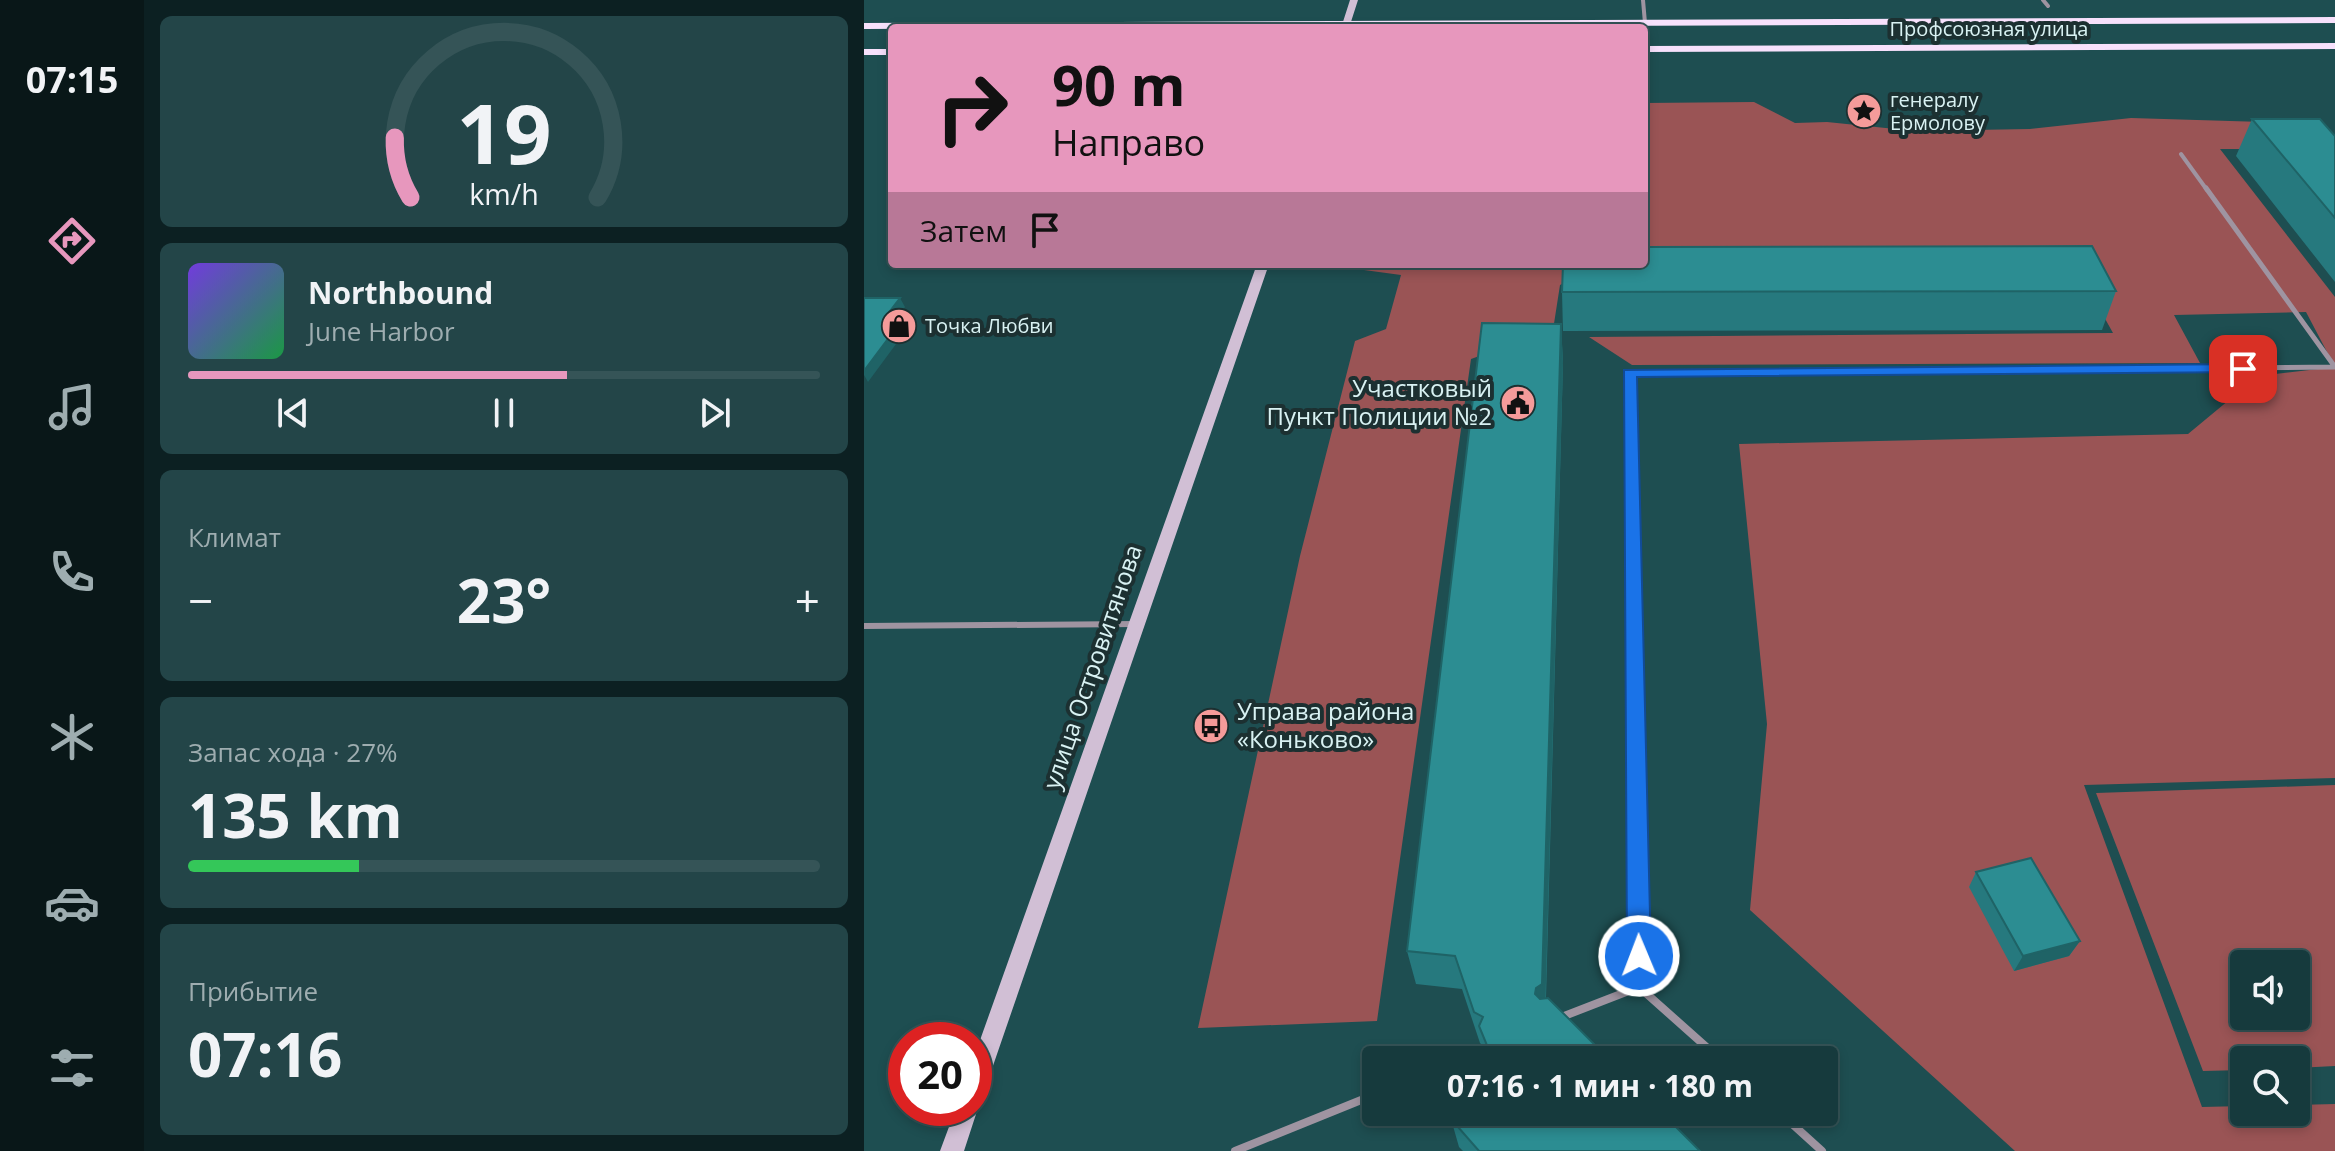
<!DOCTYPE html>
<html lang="ru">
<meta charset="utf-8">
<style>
:root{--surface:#163a3d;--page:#234548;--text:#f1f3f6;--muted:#9eadb0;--line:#355457;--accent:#e797bd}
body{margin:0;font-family:"Open Sans",sans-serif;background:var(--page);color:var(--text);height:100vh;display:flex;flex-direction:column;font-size:30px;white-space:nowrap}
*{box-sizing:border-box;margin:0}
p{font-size:26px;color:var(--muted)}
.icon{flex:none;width:44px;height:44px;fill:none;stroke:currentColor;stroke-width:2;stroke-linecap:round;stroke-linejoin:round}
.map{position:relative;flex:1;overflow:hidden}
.sheet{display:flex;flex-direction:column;gap:16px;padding:16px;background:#0c2022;width:720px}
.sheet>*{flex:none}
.guide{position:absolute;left:24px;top:24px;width:760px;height:244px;border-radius:8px;box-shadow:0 4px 12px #0003,0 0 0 2px var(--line);background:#e797bd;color:#111;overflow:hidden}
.fabs{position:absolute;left:1366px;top:950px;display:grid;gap:16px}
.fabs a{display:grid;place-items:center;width:80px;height:80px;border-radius:8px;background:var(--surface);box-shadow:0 4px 12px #0003,0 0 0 2px var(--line);font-size:40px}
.speed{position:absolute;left:24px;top:1022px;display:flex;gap:16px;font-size:40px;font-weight:700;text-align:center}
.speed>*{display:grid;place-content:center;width:104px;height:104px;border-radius:50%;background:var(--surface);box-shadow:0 4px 12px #0003,0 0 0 2px var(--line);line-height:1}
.speed .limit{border:12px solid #d22;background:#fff;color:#111}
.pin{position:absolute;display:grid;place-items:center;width:68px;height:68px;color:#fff;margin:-34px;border-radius:16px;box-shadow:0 4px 12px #0006}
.me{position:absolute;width:88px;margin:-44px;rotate:359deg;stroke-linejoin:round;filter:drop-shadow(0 0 6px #0008)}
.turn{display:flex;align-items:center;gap:28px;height:168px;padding:0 32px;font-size:36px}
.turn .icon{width:104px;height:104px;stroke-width:2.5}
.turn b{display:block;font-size:56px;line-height:68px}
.then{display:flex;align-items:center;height:76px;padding:0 32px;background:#0003;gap:16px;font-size:30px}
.big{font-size:60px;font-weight:700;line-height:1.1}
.sheet .widget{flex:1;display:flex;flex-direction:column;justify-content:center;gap:12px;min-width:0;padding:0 28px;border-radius:12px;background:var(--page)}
.sheet .dial{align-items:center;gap:0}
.dial svg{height:208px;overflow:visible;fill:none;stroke:var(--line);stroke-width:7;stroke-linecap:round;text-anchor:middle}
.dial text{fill:var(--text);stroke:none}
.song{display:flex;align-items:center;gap:24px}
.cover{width:96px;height:96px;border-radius:12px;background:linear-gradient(135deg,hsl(260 70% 55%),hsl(140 70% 35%))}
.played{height:8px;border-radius:4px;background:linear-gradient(90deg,var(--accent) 60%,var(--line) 60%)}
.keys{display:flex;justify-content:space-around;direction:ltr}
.heat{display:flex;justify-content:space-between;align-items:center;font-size:44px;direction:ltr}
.charge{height:12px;border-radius:6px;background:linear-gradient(90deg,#34c759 27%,var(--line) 0)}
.trip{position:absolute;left:498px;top:1046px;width:476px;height:80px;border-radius:8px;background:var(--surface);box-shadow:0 4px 12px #0003,0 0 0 2px var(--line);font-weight:700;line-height:80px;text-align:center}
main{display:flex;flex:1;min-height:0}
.tabs{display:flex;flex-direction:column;width:144px;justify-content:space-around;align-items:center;background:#091718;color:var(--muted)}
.tabs .icon{width:56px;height:56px}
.tabs .selected{color:var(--accent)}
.tabs b{font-size:36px;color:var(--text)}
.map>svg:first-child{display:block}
.green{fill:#9a5455;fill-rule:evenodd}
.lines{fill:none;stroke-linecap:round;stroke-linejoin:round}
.service-far3{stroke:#9f94a1;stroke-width:4}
.service-far2{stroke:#9f94a1;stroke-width:5}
.service-far1{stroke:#9f94a1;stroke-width:6}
.service{stroke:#9f94a1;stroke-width:8}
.secondary{fill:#d1bfd5;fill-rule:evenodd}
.primary{fill:#f7e1fc;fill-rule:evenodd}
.wall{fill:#26797e}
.shaded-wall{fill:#1f6366}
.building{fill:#2c8d92;stroke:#1f6366;stroke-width:2}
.route{fill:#1a73e8;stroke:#114b97;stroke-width:2}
.labels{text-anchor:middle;stroke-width:8;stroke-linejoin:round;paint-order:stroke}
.far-street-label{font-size:20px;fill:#d9f2f3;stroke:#1c3031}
.far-poi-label{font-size:20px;fill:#d9f2f3;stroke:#1c3031;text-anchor:start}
.poi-label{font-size:24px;fill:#d9f2f3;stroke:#1c3031;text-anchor:end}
.street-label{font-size:24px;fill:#d9f2f3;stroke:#1c3031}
</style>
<main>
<nav class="tabs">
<b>07:15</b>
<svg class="icon selected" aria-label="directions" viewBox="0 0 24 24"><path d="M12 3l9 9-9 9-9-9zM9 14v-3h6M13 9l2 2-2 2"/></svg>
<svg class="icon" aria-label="music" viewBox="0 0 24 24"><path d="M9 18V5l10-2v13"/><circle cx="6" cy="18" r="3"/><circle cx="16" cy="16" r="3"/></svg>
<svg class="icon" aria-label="phone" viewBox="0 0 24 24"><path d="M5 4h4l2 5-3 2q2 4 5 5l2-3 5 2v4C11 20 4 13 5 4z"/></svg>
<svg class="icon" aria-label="climate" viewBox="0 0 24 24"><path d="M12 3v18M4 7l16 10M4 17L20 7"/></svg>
<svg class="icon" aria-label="car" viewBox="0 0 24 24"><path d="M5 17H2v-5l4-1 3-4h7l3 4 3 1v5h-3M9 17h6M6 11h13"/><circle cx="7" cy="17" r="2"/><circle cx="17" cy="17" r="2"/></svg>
<svg class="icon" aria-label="filters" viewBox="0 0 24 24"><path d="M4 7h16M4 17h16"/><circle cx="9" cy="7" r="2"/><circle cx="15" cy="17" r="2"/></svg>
</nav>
<section class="sheet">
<div class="widget dial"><svg viewBox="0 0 100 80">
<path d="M14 69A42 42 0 1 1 86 69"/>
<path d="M14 69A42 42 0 0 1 8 46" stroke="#e797bd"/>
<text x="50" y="56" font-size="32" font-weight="700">19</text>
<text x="50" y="72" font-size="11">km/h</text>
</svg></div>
<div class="widget">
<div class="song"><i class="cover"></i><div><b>Northbound</b><p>June Harbor</p></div></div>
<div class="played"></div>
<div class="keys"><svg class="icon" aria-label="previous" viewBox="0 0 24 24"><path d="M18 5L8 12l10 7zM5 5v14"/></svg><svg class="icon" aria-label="pause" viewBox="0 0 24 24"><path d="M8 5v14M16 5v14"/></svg><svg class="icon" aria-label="next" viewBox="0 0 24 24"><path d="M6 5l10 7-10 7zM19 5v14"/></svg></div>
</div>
<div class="widget"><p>Климат</p>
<div class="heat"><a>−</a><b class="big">23°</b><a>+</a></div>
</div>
<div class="widget"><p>Запас хода · 27%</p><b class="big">135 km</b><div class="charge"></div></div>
<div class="widget"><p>Прибытие</p><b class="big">07:16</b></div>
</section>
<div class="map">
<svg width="1471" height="1151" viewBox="0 0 1471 1151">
<rect width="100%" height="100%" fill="#1e4e51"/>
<path class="green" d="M890,102L931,123L963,122L1051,131L1166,129L1267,118L1433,123L1454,149H1356L1471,297V778L1220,785L1338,1107L1380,1106V1112H1432V1105L1471,1104V1151H1151L886,910L903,724L875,444L1324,434L1394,376L1471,367L1442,312L1310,315L1336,363L768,365L725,337L1249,333L1219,279L705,280L696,285L689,330L607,359L513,1021L334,1028L436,556L491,341L522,329L537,275L500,270L502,264H780V103Z
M1471,785V1066L1432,1068V1060H1380V1070L1339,1071L1232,793ZM1380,964H1432V1016H1380Z"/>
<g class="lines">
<path class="service-far3" d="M779,0L781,23
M1179,0L1184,6
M1317,154L1343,190"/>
<path class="service-far2" d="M1342,188L1471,367
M766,433L765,373L1471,367"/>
<path class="service-far1" d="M766,431L771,747
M0,626L272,624"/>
<path class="service" d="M771,745L775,987
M695,1018L775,987L857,1060
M594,1060L618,1050
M915,1112L958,1151
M371,1151L512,1094"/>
<path class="secondary" d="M486,0H494L485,28H477Z
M393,264H405L121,1089L118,1097L111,1100L114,1108L100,1151H76L92,1108H110V1057Z"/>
<path class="primary" d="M1471,17V23L0,29V23Z
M1471,43V49L780,52V46Z
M0,49H28V55H0Z"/>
</g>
<path class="wall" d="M1388,119L1471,136V282L1372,156Z
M1252,291L1238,330L699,331L698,292Z
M697,324L699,363L682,998L746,1060H622L618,1045L616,1043L598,989L552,984L543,951Z
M1112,872L1216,941L1205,956L1150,971L1105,887Z
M587,1119L836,1151H599L595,1147Z"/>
<path class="shaded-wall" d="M36,298L41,307L31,320L26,311Z
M44,312L49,321L4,382L0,375V371Z
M697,324L699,363L681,1016L671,994Z
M1216,941L1205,956L1150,971L1159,956Z"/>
<path class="building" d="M1388,119H1456L1471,136V218Z
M1228,246L1252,291L698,292L699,264H780V247Z
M0,298H36L26,311L44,312L0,371Z
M618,323L697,324L678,984L672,988L671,994L676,999L684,998L746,1060H629L615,1026L619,1017L610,1012L591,956L543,951Z
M1167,858L1216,941L1159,956L1112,872Z
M594,1112H797L836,1151H615L587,1119Z"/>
<path class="route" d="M1379,364L1385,366V372L773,377L787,956L783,964L775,968L766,964L763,956L760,370Z"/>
<defs>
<symbol id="sight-disc" viewBox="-11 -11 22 22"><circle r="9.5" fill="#f59b9a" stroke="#1c3031"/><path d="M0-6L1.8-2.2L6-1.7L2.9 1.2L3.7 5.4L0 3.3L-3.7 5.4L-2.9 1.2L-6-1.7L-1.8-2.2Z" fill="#111"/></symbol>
<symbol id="shop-disc" viewBox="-11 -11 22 22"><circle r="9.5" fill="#f59b9a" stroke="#1c3031"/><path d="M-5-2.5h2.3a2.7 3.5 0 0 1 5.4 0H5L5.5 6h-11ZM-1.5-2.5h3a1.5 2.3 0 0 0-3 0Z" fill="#111"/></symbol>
<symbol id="civic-disc" viewBox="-11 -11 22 22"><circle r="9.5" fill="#f59b9a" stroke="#1c3031"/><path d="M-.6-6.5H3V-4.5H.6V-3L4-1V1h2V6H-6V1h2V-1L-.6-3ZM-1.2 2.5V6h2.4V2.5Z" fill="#111"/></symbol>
<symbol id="bus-disc" viewBox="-11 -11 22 22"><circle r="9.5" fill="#f59b9a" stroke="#1c3031"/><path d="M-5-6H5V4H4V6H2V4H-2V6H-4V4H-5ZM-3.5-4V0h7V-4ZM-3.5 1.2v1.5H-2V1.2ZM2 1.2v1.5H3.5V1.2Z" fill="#111"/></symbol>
</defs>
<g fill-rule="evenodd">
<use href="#sight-disc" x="980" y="91" width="40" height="40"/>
<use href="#shop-disc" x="15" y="306" width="40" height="40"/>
<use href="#civic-disc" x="634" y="383" width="40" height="40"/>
<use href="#bus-disc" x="327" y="706" width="40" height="40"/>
</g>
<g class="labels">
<g class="far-street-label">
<text x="1125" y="36">Профсоюзная улица</text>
</g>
<g class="far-poi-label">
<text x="1026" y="107">генералу<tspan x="1026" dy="23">Ермолову</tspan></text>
<text x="61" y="333">Точка Любви</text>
</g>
<g class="poi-label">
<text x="628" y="397">Участковый<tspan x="628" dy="28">Пункт Полиции №2</tspan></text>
<text x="373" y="720" text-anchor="start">Управа района<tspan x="373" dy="28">«Коньково»</tspan></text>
</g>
<g class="street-label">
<text transform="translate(229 667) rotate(-71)" y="8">улица Островитянова</text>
</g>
</g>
</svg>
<div class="fabs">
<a><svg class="icon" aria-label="sound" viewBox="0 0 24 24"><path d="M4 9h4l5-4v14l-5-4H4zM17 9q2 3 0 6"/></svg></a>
<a><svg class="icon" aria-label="search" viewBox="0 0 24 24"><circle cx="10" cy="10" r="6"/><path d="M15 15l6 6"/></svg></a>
</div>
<div class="speed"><div class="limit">20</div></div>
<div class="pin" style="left:1379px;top:369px;background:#d93025"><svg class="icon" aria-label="arrive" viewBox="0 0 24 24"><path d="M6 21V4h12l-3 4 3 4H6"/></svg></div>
<svg class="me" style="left:775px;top:956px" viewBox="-20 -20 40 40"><circle r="17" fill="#1a73e8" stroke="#fff" stroke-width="3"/><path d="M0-11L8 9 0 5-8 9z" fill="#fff"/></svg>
<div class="trip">07:16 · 1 мин · 180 m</div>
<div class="guide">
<div class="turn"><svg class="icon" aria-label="right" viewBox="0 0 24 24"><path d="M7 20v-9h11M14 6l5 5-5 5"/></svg><div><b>90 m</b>Направо</div></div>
<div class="then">Затем<svg class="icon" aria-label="arrive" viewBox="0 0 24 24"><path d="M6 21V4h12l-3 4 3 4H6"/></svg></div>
</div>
</div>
</main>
